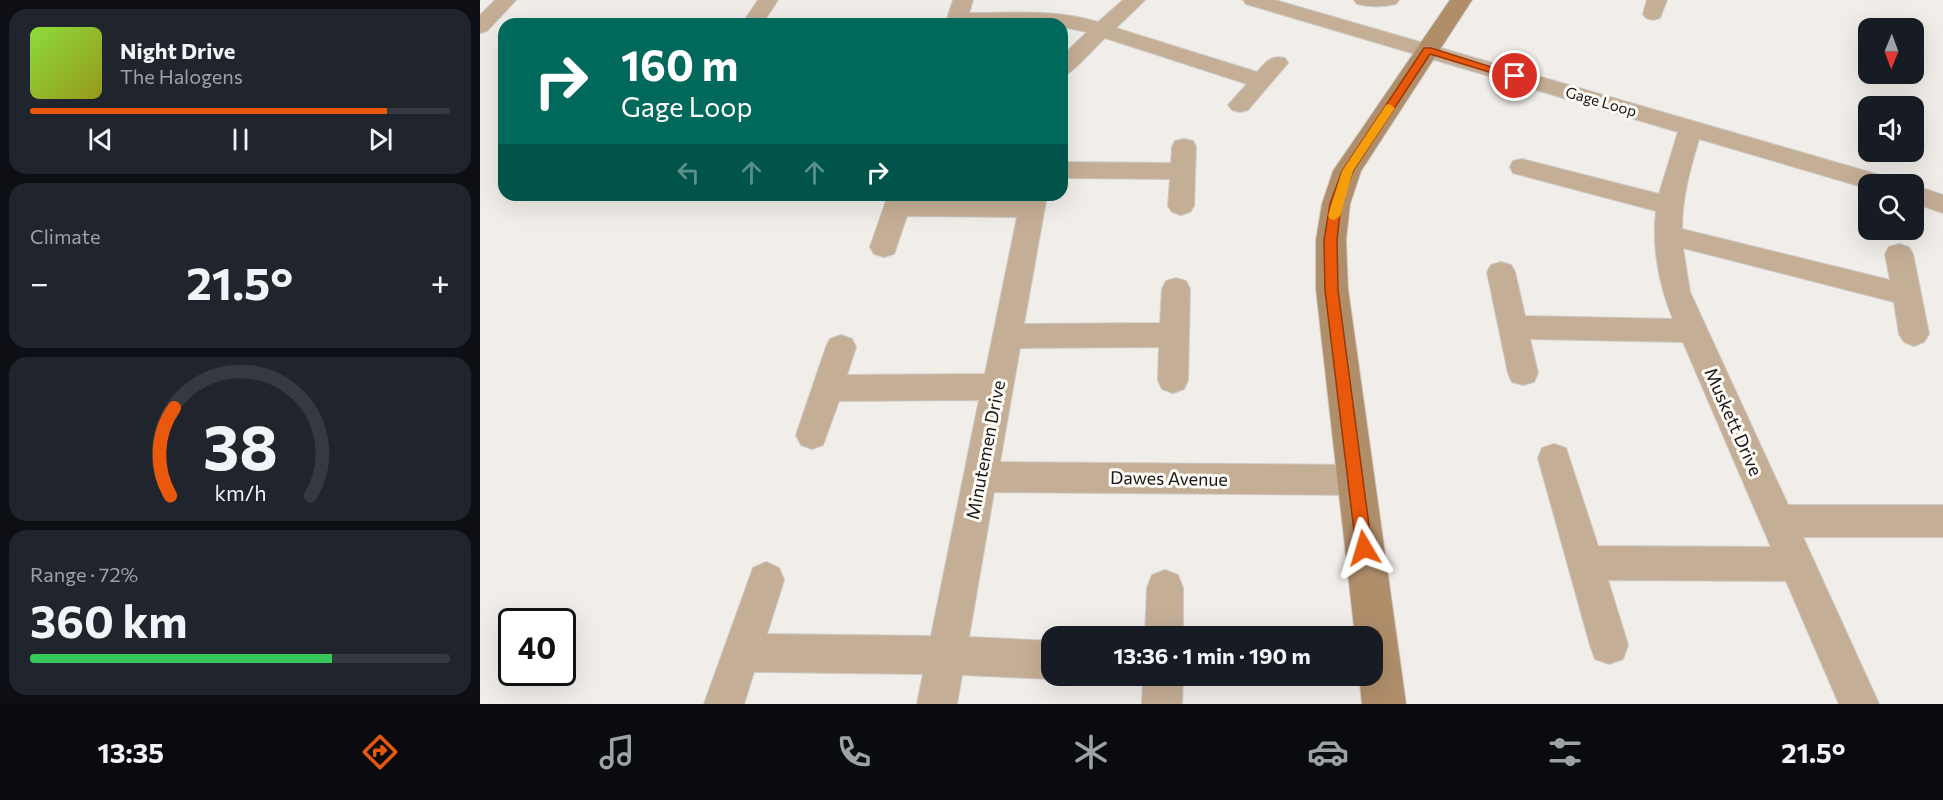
<!DOCTYPE html>
<meta charset="utf-8">
<style>
:root{--surface:#171b24;--page:#20242c;--text:#f1f3f6;--muted:#9ea1a6;--line:#363941;--accent:#ea580c}
body{margin:0;font-family:Commissioner,sans-serif;background:var(--page);color:var(--text);height:100vh;display:flex;flex-direction:column;font-size:22px;white-space:nowrap}
*{box-sizing:border-box;margin:0}
p{font-size:20px;color:var(--muted)}
.icon{flex:none;width:33px;height:33px;fill:none;stroke:currentColor;stroke-width:2;stroke-linecap:round;stroke-linejoin:round}
.map{position:relative;flex:1;overflow:hidden}
.side{display:flex;flex-direction:column;gap:9px;padding:9px;background:#0d0f14;width:480px}
.side>*{flex:none}
.guide{position:absolute;left:18px;top:18px;width:570px;height:183px;border-radius:18px;box-shadow:0 6px 24px #0002;background:#00695c;color:#fff;overflow:hidden}
.needle{width:39px;rotate:181deg}
.buttons{position:absolute;left:1378px;top:18px;display:grid;gap:12px}
.buttons a{display:grid;place-items:center;width:66px;height:66px;border-radius:12px;background:var(--surface);box-shadow:0 6px 24px #0002;font-size:30px}
.speed{position:absolute;left:18px;top:608px;display:flex;gap:12px;font-size:30px;font-weight:700;text-align:center}
.speed>*{display:grid;place-content:center;width:78px;height:78px;border-radius:50%;background:var(--surface);box-shadow:0 6px 24px #0002;line-height:1}
.speed .limit{border:3px solid #111;border-radius:9px;background:#fff;color:#111}
.pin{position:absolute;display:grid;place-items:center;width:51px;height:51px;color:#fff;margin:-26px;border:3px solid #fff;border-radius:50%;box-shadow:0 2px 6px #0007}
.me{position:absolute;width:66px;margin:-33px;rotate:353deg;stroke-linejoin:round;filter:drop-shadow(0 0 4px #0008)}
.turn{display:flex;align-items:center;gap:21px;height:126px;padding:0 24px;font-size:27px}
.turn .icon{width:78px;height:78px;stroke-width:2.5}
.turn b{display:block;font-size:42px;line-height:51px}
.lanes{display:flex;align-items:center;height:57px;padding:0 24px;background:#0003;justify-content:center;gap:30px;direction:ltr}
.lanes .off{opacity:.35}
.big{font-size:45px;font-weight:700;line-height:1.1}
.side .card{flex:1;display:flex;flex-direction:column;justify-content:center;gap:9px;min-width:0;padding:0 21px;border-radius:18px;background:var(--page)}
.side .dial{align-items:center;gap:0}
.dial svg{height:156px;overflow:visible;fill:none;stroke:var(--line);stroke-width:7;stroke-linecap:round;text-anchor:middle}
.dial text{fill:var(--text);stroke:none}
.song{display:flex;align-items:center;gap:18px}
.cover{width:72px;height:72px;border-radius:9px;background:linear-gradient(135deg,hsl(90 70% 55%),hsl(60 70% 35%))}
.played{height:6px;border-radius:3px;background:linear-gradient(90deg,var(--accent) 85%,var(--line) 85%)}
.keys{display:flex;justify-content:space-around;direction:ltr}
.heat{display:flex;justify-content:space-between;align-items:center;font-size:33px;direction:ltr}
.charge{height:9px;border-radius:4px;background:linear-gradient(90deg,#34c759 72%,var(--line) 0)}
.trip{position:absolute;left:561px;top:626px;width:342px;height:60px;border-radius:18px;background:var(--surface);box-shadow:0 6px 24px #0002;font-weight:700;line-height:60px;text-align:center}
.dock{display:flex;height:96px;justify-content:space-around;align-items:center;background:#090b0e;color:var(--muted)}
.dock .icon{width:42px;height:42px}
.dock .selected{color:var(--accent)}
.dock b{font-size:27px;color:var(--text)}
main{display:flex;flex:1;min-height:0}
.map>svg:first-child{display:block}
.lines{fill:none;stroke-linecap:round;stroke-linejoin:round}
.street-casing{stroke:#cecbc7;stroke-width:2}
.secondary-casing{stroke:#cecbc7;stroke-width:2}
.street{fill:#c5ae96;fill-rule:evenodd}
.secondary{fill:#b08e6a;fill-rule:evenodd}
.route{fill:#ea580c;stroke:#983908;stroke-width:1.5}
.slow{fill:#f59e0b}
.labels{text-anchor:middle;stroke-width:6;stroke-linejoin:round;paint-order:stroke}
.far-street-label{font-size:15px;fill:#181615;stroke:#fefaf6}
.street-label{font-size:18px;fill:#181615;stroke:#fefaf6}
</style>
<main>
<section class="side">
<div class="card">
<div class="song"><i class="cover"></i><div><b>Night Drive</b><p>The Halogens</p></div></div>
<div class="played"></div>
<div class="keys"><svg class="icon" aria-label="previous" viewBox="0 0 24 24"><path d="M18 5L8 12l10 7zM5 5v14"/></svg><svg class="icon" aria-label="pause" viewBox="0 0 24 24"><path d="M8 5v14M16 5v14"/></svg><svg class="icon" aria-label="next" viewBox="0 0 24 24"><path d="M6 5l10 7-10 7zM19 5v14"/></svg></div>
</div>
<div class="card"><p>Climate</p>
<div class="heat"><a>−</a><b class="big">21.5°</b><a>+</a></div>
</div>
<div class="card dial"><svg viewBox="0 0 100 80">
<path d="M14 69A42 42 0 1 1 86 69"/>
<path d="M14 69A42 42 0 0 1 16 24" stroke="#ea580c"/>
<text x="50" y="56" font-size="32" font-weight="700">38</text>
<text x="50" y="72" font-size="11">km/h</text>
</svg></div>
<div class="card"><p>Range · 72%</p><b class="big">360 km</b><div class="charge"></div></div>
</section>
<div class="map">
<svg width="1463" height="704" viewBox="0 0 1463 704">
<rect width="100%" height="100%" fill="#f1ede9"/>
<g class="lines">
<defs>
<path id="street" d="M15,0H36L7,31L0,33V15Z
M278,0H298L282,24H262Z
M473,0H493L489,13C532,13 577,9 618,22L643,0H665L636,28L777,72C786,62 790,55 805,58L808,63L768,110L760,112L752,110L748,105L767,84L625,38C615,47 592,74 582,77V56L607,32L582,27V24H472L467,19Z
M763,0H795L1410,178L1413,184H1389V189L1219,139C1210,169 1202,198 1202,229L1410,280L1405,254L1409,247L1419,244L1429,247L1433,254L1449,334L1444,342L1434,346L1424,342L1419,334L1414,302L1203,248L1210,292L1308,505H1463V537H1323L1399,704H1359L1306,581L1128,580L1148,645L1143,659L1129,664L1115,659L1110,645L1058,458L1062,448L1074,444L1086,448L1118,546L1291,547L1203,342L1050,339L1058,373L1054,382L1043,385L1032,382L1028,373L1007,272L1011,265L1021,262L1031,265L1035,272L1045,316L1193,319C1179,285 1172,248 1176,211L1033,173L1030,167L1033,161L1042,159L1179,194L1198,132L766,4Z
M874,0H919L916,4C904,7 889,7 877,4Z
M1167,0H1187L1180,18L1173,20L1166,18L1163,14Z
M704,139L713,141L716,147L714,206L710,212L701,215L692,212L688,206L690,179L582,178V162L691,163L692,147L695,141Z
M1434,185L1463,195V213L1434,203Z
M408,195H434L433,198L540,199L541,195H567L544,324L680,323L682,289L686,281L696,278L706,281L710,289L708,380L704,389L693,393L682,389L678,380L679,347L540,348L520,462L876,465L888,469L893,480L888,491L876,495L514,492L489,637L572,641V675H582L572,679L482,675L477,704H437L443,674L274,672L264,704H224L273,568L286,562L299,568L304,580L287,634L451,636L499,400L359,401L343,445L332,449L321,445L316,435L346,347L350,339L361,335L372,339L376,347L367,375L505,374L537,217L427,216L414,254L404,257L394,254L390,247Z
M685,570L698,575L703,588V636H665L667,588L672,575Z
M663,675H703L702,704H662Z"/>
<path id="secondary" d="M970,0H992L881,171L870,204L866,240L868,289L926,704H882L879,675H892V636H875L836,289V240L842,204L853,171Z"/>
</defs>
<use href="#street" class="street-casing"/>
<use href="#secondary" class="secondary-casing"/>
<use href="#street" class="street"/>
<use href="#secondary" class="secondary"/>
</g>
<path class="route" d="M944,48H951L1040,76L1035,80L950,54L873,171L861,204L857,240L858,290L892,548L890,553L884,555L878,553L876,548L845,290L844,240L850,204L862,171Z"/>
<path class="slow" d="M909,104L915,108L873,171L860,216L854,220L850,219L848,216L862,171L906,105Z"/>
<g class="labels">
<g class="far-street-label">
<text transform="translate(1121 102) rotate(16)" y="5">Gage Loop</text>
</g>
<g class="street-label">
<text transform="translate(1253 422) rotate(66)" y="6">Muskett Drive</text>
<text transform="translate(506 450) rotate(-79)" y="6">Minutemen Drive</text>
<text transform="translate(689 479) rotate(1)" y="6">Dawes Avenue</text>
</g>
</g>
</svg>
<div class="buttons">
<a><svg class="needle" viewBox="-14 -14 28 28"><path d="M0-13l5 13h-10z" fill="#e53935"/><path d="M0 13l5-13h-10z" fill="#9ea1a6"/></svg></a>
<a><svg class="icon" aria-label="sound" viewBox="0 0 24 24"><path d="M4 9h4l5-4v14l-5-4H4zM17 9q2 3 0 6"/></svg></a>
<a><svg class="icon" aria-label="search" viewBox="0 0 24 24"><circle cx="10" cy="10" r="6"/><path d="M15 15l6 6"/></svg></a>
</div>
<div class="speed"><div class="limit">40</div></div>
<div class="pin" style="left:1035px;top:76px;background:#d93025"><svg class="icon" aria-label="arrive" viewBox="0 0 24 24"><path d="M6 21V4h12l-3 4 3 4H6"/></svg></div>
<svg class="me" style="left:884px;top:548px" viewBox="-20 -20 40 40"><path d="M0-17L14 15 0 8-14 15z" fill="#ea580c" stroke="#fff" stroke-width="4"/></svg>
<div class="trip">13:36 · 1 min · 190 m</div>
<div class="guide">
<div class="turn"><svg class="icon" aria-label="right" viewBox="0 0 24 24"><path d="M7 20v-9h11M14 6l5 5-5 5"/></svg><div><b>160 m</b>Gage Loop</div></div>
<div class="lanes"><svg class="icon off" aria-label="left" viewBox="0 0 24 24"><path d="M17 20v-9H6M10 6l-5 5 5 5"/></svg><svg class="icon off" aria-label="ahead" viewBox="0 0 24 24"><path d="M12 20V5M6 11l6-6 6 6"/></svg><svg class="icon off" aria-label="ahead" viewBox="0 0 24 24"><path d="M12 20V5M6 11l6-6 6 6"/></svg><svg class="icon" aria-label="right" viewBox="0 0 24 24"><path d="M7 20v-9h11M14 6l5 5-5 5"/></svg></div>
</div>
</div>
</main>
<nav class="dock">
<b>13:35</b>
<svg class="icon selected" aria-label="directions" viewBox="0 0 24 24"><path d="M12 3l9 9-9 9-9-9zM9 14v-3h6M13 9l2 2-2 2"/></svg>
<svg class="icon" aria-label="music" viewBox="0 0 24 24"><path d="M9 18V5l10-2v13"/><circle cx="6" cy="18" r="3"/><circle cx="16" cy="16" r="3"/></svg>
<svg class="icon" aria-label="phone" viewBox="0 0 24 24"><path d="M5 4h4l2 5-3 2q2 4 5 5l2-3 5 2v4C11 20 4 13 5 4z"/></svg>
<svg class="icon" aria-label="climate" viewBox="0 0 24 24"><path d="M12 3v18M4 7l16 10M4 17L20 7"/></svg>
<svg class="icon" aria-label="car" viewBox="0 0 24 24"><path d="M5 17H2v-5l4-1 3-4h7l3 4 3 1v5h-3M9 17h6M6 11h13"/><circle cx="7" cy="17" r="2"/><circle cx="17" cy="17" r="2"/></svg>
<svg class="icon" aria-label="filters" viewBox="0 0 24 24"><path d="M4 7h16M4 17h16"/><circle cx="9" cy="7" r="2"/><circle cx="15" cy="17" r="2"/></svg>
<b>21.5°</b>
</nav>
